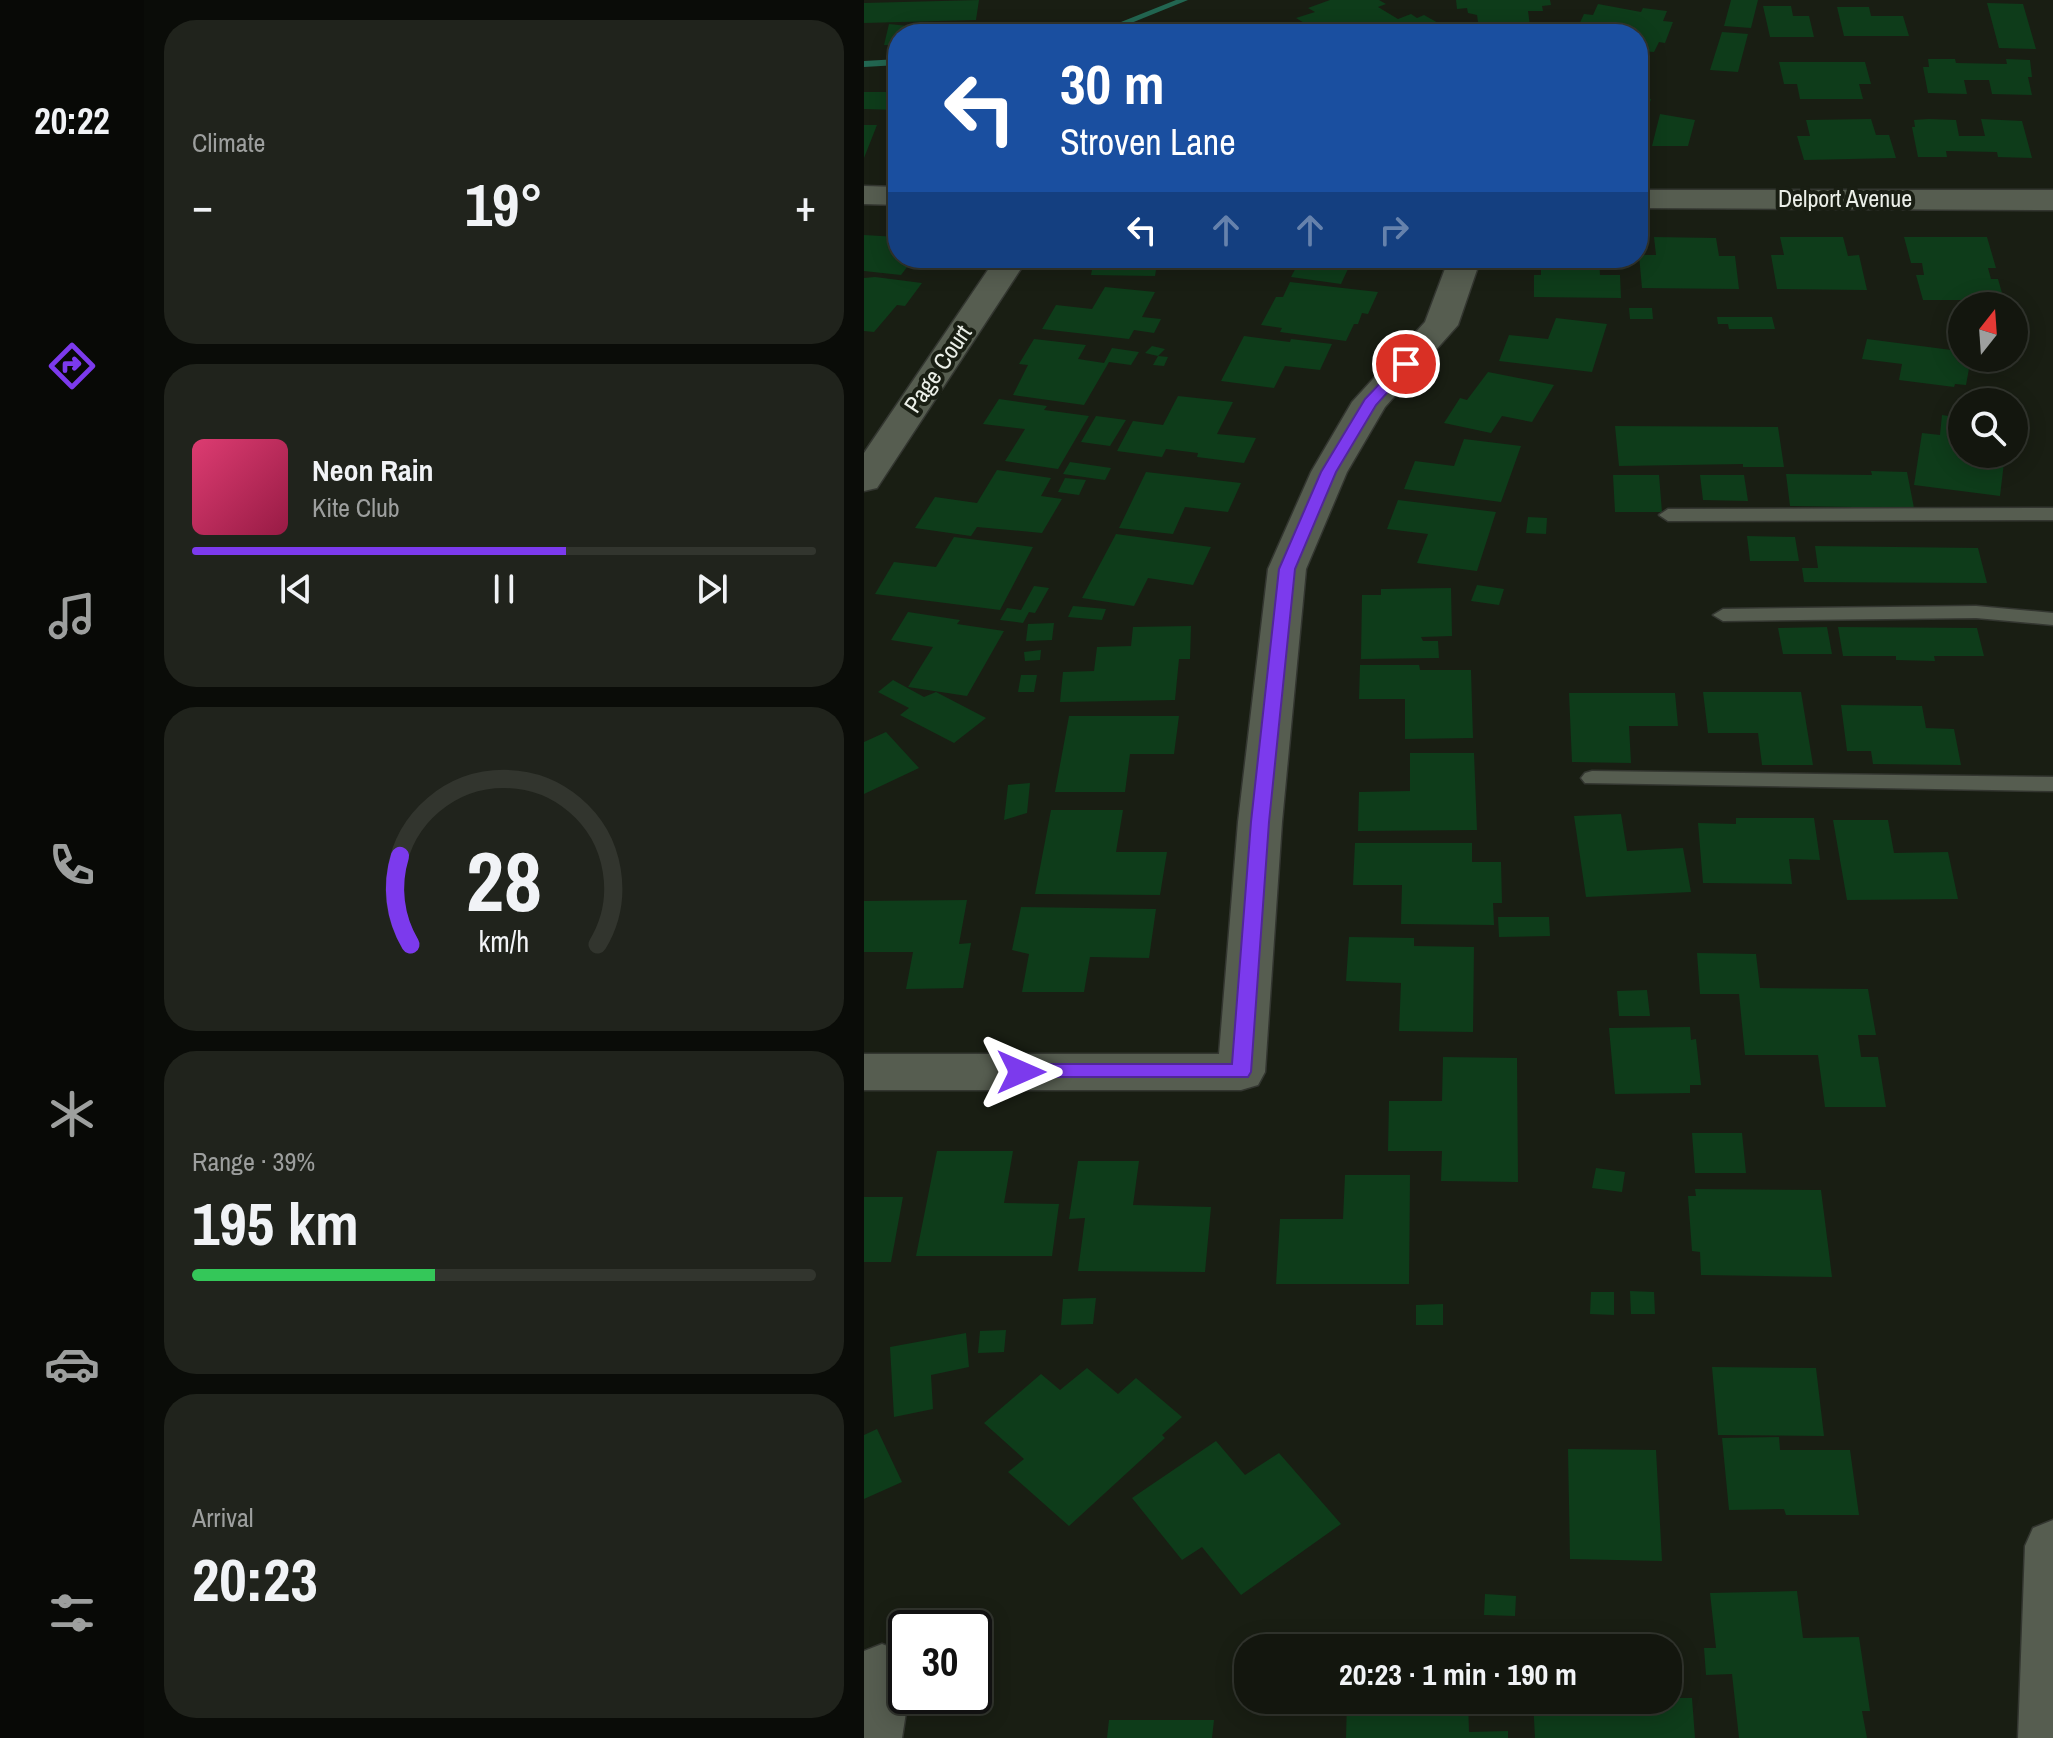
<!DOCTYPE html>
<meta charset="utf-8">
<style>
:root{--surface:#13160e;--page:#20231c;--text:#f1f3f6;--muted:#9d9f9e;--line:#32352e;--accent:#7c3aed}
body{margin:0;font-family:"Archivo Narrow",sans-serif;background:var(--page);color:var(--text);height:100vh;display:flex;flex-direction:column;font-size:30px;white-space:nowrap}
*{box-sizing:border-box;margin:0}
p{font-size:26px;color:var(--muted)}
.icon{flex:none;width:44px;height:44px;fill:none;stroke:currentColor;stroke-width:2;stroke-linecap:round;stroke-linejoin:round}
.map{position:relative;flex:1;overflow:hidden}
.details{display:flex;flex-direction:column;gap:20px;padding:20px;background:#0a0c08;width:720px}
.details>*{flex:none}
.guide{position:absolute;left:24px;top:24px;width:760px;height:244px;border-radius:32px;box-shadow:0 4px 20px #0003,0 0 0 2px var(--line);background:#1a4fa0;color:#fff;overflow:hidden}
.needle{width:52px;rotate:17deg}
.controls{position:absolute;left:1084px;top:292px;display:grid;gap:16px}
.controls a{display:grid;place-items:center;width:80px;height:80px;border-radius:50%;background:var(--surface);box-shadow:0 4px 20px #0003,0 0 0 2px var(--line);font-size:40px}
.speed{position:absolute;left:24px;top:1610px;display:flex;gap:16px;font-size:40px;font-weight:700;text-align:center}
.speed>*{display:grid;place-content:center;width:104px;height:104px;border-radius:50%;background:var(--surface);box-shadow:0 4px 20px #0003,0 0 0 2px var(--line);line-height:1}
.speed .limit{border:4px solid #111;border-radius:12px;background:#fff;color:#111}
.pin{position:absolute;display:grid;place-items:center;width:68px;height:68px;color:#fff;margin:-34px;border:4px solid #fff;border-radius:50%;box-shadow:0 2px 8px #0007}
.me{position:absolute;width:88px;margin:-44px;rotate:90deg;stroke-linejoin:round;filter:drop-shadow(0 0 6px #0008)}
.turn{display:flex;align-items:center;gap:28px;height:168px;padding:0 40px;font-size:36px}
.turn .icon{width:104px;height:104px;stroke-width:2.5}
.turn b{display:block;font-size:56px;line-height:68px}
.lanes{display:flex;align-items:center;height:76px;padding:0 40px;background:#0003;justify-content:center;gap:40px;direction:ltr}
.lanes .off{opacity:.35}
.big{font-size:60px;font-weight:800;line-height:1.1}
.details .card{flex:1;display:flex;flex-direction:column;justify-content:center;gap:12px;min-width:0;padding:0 28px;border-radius:32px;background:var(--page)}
.details .dial{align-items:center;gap:0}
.dial svg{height:208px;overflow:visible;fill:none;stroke:var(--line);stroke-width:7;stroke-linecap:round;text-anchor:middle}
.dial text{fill:var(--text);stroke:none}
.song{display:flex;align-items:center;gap:24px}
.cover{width:96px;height:96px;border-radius:12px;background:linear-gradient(135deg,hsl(340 70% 55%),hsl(340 70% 35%))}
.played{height:8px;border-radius:4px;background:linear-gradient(90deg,var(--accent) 60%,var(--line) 60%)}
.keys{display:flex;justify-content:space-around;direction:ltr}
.heat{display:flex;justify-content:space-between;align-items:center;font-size:44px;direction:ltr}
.charge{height:12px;border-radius:6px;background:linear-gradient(90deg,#34c759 39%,var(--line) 0)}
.trip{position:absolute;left:370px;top:1634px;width:448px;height:80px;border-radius:32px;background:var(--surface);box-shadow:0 4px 20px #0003,0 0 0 2px var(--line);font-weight:800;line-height:80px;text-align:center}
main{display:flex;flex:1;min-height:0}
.tabs{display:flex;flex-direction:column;width:144px;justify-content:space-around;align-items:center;background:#080906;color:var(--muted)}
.tabs .icon{width:56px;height:56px}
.tabs .current{color:var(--accent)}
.tabs b{font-size:36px;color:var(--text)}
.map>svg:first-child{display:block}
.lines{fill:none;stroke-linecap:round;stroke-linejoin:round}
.stream{fill:#226651;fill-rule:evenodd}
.building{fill:#0e3c1a}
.lane-casing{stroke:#333630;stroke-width:3}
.street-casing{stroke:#333630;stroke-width:3}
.lane{fill:#565d50;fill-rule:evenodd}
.street{fill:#565d50;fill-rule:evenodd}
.route{fill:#7c3aed;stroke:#51269a;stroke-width:2}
.labels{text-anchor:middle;stroke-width:8;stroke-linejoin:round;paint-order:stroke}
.far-street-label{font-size:24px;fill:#ebefe8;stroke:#191e13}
</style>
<main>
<nav class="tabs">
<b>20:22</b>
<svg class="icon current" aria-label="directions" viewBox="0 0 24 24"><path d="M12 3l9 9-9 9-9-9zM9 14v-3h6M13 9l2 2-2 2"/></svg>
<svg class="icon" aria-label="music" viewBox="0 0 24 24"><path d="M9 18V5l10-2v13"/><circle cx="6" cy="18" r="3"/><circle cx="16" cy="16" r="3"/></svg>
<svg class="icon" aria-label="phone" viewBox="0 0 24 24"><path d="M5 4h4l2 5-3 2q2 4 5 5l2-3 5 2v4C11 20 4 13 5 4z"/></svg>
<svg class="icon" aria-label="climate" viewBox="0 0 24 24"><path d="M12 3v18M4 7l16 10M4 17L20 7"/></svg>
<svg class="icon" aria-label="car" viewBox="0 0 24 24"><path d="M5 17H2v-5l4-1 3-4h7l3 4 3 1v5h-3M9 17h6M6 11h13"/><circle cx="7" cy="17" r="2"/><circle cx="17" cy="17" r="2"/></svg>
<svg class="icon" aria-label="filters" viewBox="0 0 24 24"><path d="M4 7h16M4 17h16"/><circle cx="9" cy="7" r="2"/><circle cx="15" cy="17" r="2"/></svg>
</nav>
<section class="details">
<div class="card"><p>Climate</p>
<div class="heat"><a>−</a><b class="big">19°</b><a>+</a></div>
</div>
<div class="card">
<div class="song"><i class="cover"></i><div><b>Neon Rain</b><p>Kite Club</p></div></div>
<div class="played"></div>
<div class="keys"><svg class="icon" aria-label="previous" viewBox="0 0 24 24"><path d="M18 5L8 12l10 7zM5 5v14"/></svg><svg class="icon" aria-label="pause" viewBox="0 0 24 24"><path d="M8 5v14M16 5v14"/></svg><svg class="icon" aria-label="next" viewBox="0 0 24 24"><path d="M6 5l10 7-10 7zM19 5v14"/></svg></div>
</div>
<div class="card dial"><svg viewBox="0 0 100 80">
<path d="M14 69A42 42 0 1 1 86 69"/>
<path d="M14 69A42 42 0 0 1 10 35" stroke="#7c3aed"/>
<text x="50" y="56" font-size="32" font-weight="700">28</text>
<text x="50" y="72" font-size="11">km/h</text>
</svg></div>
<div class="card"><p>Range · 39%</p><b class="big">195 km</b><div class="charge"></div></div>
<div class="card"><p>Arrival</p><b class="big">20:23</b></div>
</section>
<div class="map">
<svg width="1189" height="1738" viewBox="0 0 1189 1738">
<rect width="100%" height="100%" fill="#191e13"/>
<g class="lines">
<path class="stream" d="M312,0H324L240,34H227Z
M34,59V65L0,67V61Z"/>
</g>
<path class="building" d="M115,0L112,20L0,23V3Z
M466,0H515L522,4L514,7L534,19L547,14L553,18L560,15L576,24L556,31L561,34H486L473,26L462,30L455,25L447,27L432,18L451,12L444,8Z
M592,0H686L687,5L678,6L679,11H664L666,26H678V31L687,30L688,34H591L590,29H600L599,23L614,22L613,15L604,13L603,8L593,9Z
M867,0H894L887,28L860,26Z
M1123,3L1159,4L1172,49L1135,48Z
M734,4L777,12L779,8L803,11L799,21L809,22L801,43L795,42L790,52L774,51V34L711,33L720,14L729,15Z
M899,6H927L929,16H945L950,37H906Z
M973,7H1005L1007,16H1039L1045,36H980Z
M82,22L80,34H34V45H20L25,24L54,27L55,23Z
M391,25L409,34L418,30L426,34H370Z
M858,32L884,34L874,72L846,70Z
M1064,59H1091L1092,63L1143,64L1142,59L1166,60L1168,77H1164L1168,95L1128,94L1125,80H1100L1103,94L1064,93L1059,67H1065Z
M915,62H1001L1007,84H995L999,99H936L933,84H920Z
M0,92H34V110L0,109Z
M774,98L787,99L775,137H774Z
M796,114L831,120L824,146H788Z
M1007,119L1012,135H1025L1032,158L940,160L933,136H946L942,120Z
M1065,119L1092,120L1095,136H1121L1117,119L1158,121L1168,158L1134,157L1133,152L1082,151L1083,157H1054L1048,127H1051L1050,120Z
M0,125H13L0,158Z
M0,235L34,237V258H76L70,265L47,262L37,275L0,271Z
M790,237L852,238L855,256H871L875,289L778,288L775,255H792Z
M916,237H979L984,256L995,255L1003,290L913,289L907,255H920Z
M1040,237H1123L1132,268H1124L1127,279H1134L1140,300H1059L1052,275H1060L1058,263H1047Z
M230,258H294L291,276L227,275Z
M437,258H489L477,284L427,277Z
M684,258H735L736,275H756L757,298L670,297V275H677V265L684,264Z
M11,277L58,283L41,306L33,305L10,332L0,331V278Z
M426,282L514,292L504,314L498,313L494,324H490L482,341L416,332L418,328L397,325L412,297H419Z
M241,287L291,292L278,317L297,319L290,333L270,330L265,339L178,329L192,305L228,309Z
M765,308H788L789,319H766Z
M853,317H908L911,329H865L864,324H854Z
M692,318L743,324L728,372L635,361L645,335L684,339Z
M380,336L426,342L427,339L468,344L456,370L421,366L410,388L357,381Z
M170,339L222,345L214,359L240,363L248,348L275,352L267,365L245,362L220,405L149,395L164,365L155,364Z
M1003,339L1095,351L1094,362L1106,363L1102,385L1091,384L1090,387L1035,380L1038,364L998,359Z
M288,346L301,349L294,356L304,357L300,366L289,365L294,356L281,353Z
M624,372L690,385L668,422L638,416L627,433L580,423L596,398L603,400Z
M314,396L369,402L353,434L392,438L380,463L333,457L334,453L302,449L298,457L253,451L269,421L299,425Z
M135,399L183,406L180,410L225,416L194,469L141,461L161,429L119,424Z
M1078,415L1098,418V454H1141L1136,496L1050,485L1058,433L1076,435Z
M232,416L262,420L246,446L217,442Z
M751,426L914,427L920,467H879V464L755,466Z
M600,439L657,446L637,502L540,489L551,461L590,466Z
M206,462L247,468L241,480L199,474Z
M133,470L187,478L177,496L198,499L178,533L113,527L107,536L51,528L71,497L113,503Z
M1007,471L1043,472L1050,508L926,506L922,474L1008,475Z
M282,472L377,483L364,512L321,507L309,534L255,528Z
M749,475H795L798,512H751Z
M836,475H880L884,501L839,500Z
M201,478L222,480L215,495L194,492Z
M534,500L632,512L613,571L553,563L564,534L523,529Z
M664,517L683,518L682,534L662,533Z
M252,534L347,547L329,585L284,578L270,606L218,598Z
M883,536L931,537L935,561H886Z
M90,537L169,547L136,610L11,594L30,562L72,567Z
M951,546L1114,548L1123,583L940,582L938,568H954Z
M613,585L640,589L635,605L607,601Z
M170,586L185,588L171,613L165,612L159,623L136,620L143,608L157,610Z
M587,588L588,636L557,637L559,641H574L575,658L497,659L498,595H517V589Z
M209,606L242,609L238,620L204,617Z
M44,612L96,620L93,624L140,631L103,696L44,687L69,647L27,640Z
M190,623L188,640L162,641L164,624Z
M327,626L326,659H315L311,700L196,702L199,672L230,671L233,647L267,646L269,627Z
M963,627L968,654H919L914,628Z
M974,627L1113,628L1120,656H1070L1071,661L1032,660V656H979Z
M177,650L176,660L161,661L160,652Z
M496,665H555L556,670H607L609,738L541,739V699H495Z
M157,675H173L170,692H154Z
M29,680L60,697L72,692L122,718L90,743L36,715L45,708L14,692Z
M839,692H937L949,765H898L894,733H844Z
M705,693H811L814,726H765L767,763L708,762Z
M977,705L1058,706L1062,728L1090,729L1097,765L1009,764L1007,751H983Z
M205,716H315L310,754H266L261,792H191Z
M22,732L55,768L0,794V742Z
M546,753H610L613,830L494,831L495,792L546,791Z
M166,783L163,813L140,820L144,785Z
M187,810H259L252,852H303L296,895L171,894Z
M757,814L763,851L819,848L827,892L722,897L710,816Z
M872,818H950L956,860L925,859L928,884L839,883L834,823L872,824Z
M969,820H1024L1030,853L1084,852L1094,899L983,900Z
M491,843H608V862H637L638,903H629L630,925L537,924L538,885H489Z
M103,900L95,944L107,943L99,988L42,989L49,952H0V901Z
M157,907L292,909L285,958L226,957L220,992H158L165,954L148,950Z
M634,917H685L686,936L635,937Z
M485,937L550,938V946L610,947L609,1032L535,1031L537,983L482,981Z
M833,953L892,954L896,988L1004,989L1012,1035H994L997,1057H1014L1022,1107H961L954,1055H881L875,994H836Z
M783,990L786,1016H755L753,991Z
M826,1027L827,1040L832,1039L837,1085H826V1093L751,1094L745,1028Z
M579,1057L653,1058L654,1182L577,1181L578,1151H524L525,1101H578Z
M828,1133H878L882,1173H831Z
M73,1151H149L140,1203L195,1204L188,1256H52Z
M214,1161H275L269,1205L347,1207L341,1272L214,1271L221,1218L205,1219Z
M732,1168L761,1172L758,1192L728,1188Z
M481,1175H546L545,1284H412L416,1219H479Z
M831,1189L957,1190L968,1277L837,1275L836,1252L828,1251L824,1196H832Z
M0,1197H39L27,1262H0Z
M766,1291L790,1292L791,1314H767Z
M727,1292H750V1315L726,1314Z
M232,1298L229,1324L197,1325L199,1299Z
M579,1304V1325H552V1305Z
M142,1330L140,1352L114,1353L116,1331Z
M102,1333L105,1367L67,1375L69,1409L30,1417L26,1347Z
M848,1367L952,1368L960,1436L854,1435Z
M223,1368L254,1394L272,1378L318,1417L298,1435L301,1438L205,1526L144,1472L160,1459L120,1423L177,1374L196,1390Z
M13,1429L38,1482L0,1499V1435Z
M915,1437L916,1450H986L995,1515H922L920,1509L865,1510L858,1438Z
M352,1441L381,1475L415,1453L477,1524L377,1595L338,1547L318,1560L268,1498Z
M704,1449L792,1450L798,1561L706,1559Z
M933,1591L939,1638L995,1637L1006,1711H998L1003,1738H875L868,1674L842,1675L840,1648H852L846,1593Z
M621,1594L652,1596L651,1616L620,1615Z
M804,1698H828L831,1738H671L669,1700Z
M483,1700H604L605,1732L644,1731V1738H482Z
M245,1720H350L348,1738H243Z"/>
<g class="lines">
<defs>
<path id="lane" d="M1189,508V520L804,521L795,515L804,509Z
M1112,606L1189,613V625L1112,618L859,621L849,615L859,609Z
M728,771L1189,777V791L721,783L717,778L721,773Z"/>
<path id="street" d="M0,186L34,187V205L0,204Z
M774,190H1189V210L774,208Z
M132,258H164L13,488L0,491V453Z
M585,258H617L594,325L521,407L483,472L442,569L418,822L401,1072L394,1085L377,1090H0V1054H355L374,822L404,569L447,472L488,402L561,322Z
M1189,1520V1738H1154L1161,1546L1169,1528Z
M18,1644L39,1652C49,1675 42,1713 38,1738H0V1651Z"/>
</defs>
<use href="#lane" class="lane-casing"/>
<use href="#street" class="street-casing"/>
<use href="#lane" class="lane"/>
<use href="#street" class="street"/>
</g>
<path class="route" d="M542,359L549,364L512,405L472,472L431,569L405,822L387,1072L384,1077H150L147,1072L150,1067L157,1064H368L387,822L415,569L457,472L501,399L537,361Z"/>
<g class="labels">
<g class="far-street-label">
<text x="981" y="207">Delport Avenue</text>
<text transform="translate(74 369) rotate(-56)" y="8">Page Court</text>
</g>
</g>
</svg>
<div class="controls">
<a><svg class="needle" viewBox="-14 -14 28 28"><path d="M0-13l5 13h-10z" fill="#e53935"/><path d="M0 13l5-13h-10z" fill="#9d9f9e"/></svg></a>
<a><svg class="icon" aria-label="search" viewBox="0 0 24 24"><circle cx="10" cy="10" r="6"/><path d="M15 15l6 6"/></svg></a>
</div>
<div class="speed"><div class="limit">30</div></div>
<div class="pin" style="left:542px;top:364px;background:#d93025"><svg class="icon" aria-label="arrive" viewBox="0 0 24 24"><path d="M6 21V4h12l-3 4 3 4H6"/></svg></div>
<svg class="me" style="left:157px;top:1072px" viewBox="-20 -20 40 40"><path d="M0-17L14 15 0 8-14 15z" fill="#7c3aed" stroke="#fff" stroke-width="4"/></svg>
<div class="trip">20:23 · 1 min · 190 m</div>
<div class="guide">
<div class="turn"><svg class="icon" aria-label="left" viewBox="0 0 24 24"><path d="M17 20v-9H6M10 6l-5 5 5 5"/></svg><div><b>30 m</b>Stroven Lane</div></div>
<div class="lanes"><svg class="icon" aria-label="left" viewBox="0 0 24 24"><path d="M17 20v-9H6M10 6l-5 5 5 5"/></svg><svg class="icon off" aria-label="ahead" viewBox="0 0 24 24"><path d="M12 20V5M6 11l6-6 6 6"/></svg><svg class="icon off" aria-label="ahead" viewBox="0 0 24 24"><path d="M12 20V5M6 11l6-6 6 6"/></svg><svg class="icon off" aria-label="right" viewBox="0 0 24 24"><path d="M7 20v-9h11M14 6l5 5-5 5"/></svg></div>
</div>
</div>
</main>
